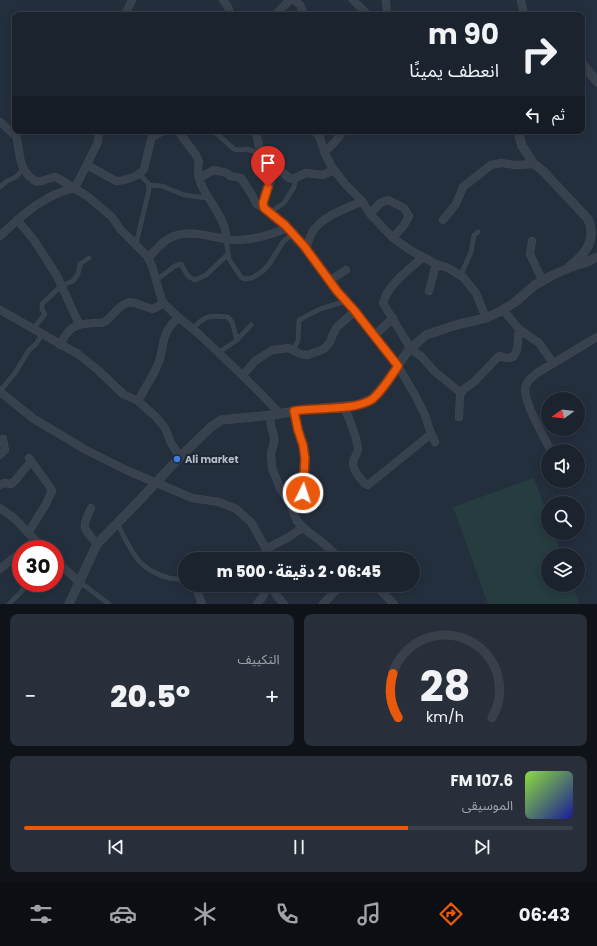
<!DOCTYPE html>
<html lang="ar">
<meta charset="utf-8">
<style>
:root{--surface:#1b232e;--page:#282f3a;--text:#f1f3f6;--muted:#a0a4aa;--line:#39404a;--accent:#ea580c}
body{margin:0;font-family:Poppins,"Noto Sans Arabic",sans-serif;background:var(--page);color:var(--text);direction:rtl;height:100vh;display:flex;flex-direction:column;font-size:15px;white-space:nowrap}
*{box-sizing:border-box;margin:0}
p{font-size:13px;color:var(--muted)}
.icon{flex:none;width:22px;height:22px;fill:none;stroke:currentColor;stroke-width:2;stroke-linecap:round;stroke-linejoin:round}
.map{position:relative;height:604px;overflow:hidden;direction:ltr}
.side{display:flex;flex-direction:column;gap:10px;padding:10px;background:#0f1319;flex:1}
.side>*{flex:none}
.hud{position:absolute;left:12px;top:12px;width:573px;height:122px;border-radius:8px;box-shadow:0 2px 10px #0003,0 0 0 1px var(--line);direction:rtl;background:#1b232e;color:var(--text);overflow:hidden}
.needle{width:26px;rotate:255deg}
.controls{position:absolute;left:541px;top:392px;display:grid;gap:8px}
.controls a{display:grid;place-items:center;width:44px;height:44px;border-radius:50%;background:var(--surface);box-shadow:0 2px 10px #0003,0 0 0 1px var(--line);font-size:20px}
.speed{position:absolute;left:12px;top:540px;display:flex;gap:8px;font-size:20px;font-weight:700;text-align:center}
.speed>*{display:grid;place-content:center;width:52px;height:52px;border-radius:50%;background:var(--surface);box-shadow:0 2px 10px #0003,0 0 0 1px var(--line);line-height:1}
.speed .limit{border:6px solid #d22;background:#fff;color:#111}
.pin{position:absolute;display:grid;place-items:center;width:34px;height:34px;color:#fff;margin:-41px -17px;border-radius:50% 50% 50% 0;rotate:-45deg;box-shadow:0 0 4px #0007}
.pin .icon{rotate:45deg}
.me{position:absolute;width:44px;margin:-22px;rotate:4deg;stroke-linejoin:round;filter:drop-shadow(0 0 3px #0008)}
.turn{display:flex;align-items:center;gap:14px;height:84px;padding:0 20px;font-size:18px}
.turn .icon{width:52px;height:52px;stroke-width:2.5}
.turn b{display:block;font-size:28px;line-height:34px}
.then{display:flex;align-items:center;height:38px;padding:0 20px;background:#0003;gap:8px;font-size:15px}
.big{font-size:30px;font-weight:800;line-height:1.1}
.side .card{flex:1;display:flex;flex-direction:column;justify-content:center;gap:6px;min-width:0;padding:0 14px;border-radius:8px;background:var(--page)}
.side .dial{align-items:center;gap:0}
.dial svg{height:104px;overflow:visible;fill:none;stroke:var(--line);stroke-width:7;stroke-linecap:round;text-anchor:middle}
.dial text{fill:var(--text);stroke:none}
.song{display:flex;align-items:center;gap:12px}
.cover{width:48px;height:48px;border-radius:6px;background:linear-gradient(135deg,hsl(90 70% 55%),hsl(240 70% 35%))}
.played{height:4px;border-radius:2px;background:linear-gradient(90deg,var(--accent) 70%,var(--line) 70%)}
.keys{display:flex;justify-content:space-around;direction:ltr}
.heat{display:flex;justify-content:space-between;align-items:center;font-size:22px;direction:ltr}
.side .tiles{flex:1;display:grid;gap:10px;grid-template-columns:1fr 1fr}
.card:last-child{grid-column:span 2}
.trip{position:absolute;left:178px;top:552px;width:242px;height:40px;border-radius:20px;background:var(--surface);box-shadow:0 2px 10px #0003,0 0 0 1px var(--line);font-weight:800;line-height:40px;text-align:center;direction:rtl}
.tab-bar{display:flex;height:64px;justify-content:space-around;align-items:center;background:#0b0e12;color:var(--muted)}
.tab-bar .icon{width:28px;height:28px}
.tab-bar .on{color:var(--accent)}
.tab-bar b{font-size:18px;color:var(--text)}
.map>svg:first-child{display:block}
.green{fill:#263c3f}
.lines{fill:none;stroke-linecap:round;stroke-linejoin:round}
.service-casing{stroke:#414a57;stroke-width:4.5}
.minor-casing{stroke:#414a57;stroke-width:8}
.tertiary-casing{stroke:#414a57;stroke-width:9}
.service{stroke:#38414e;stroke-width:3.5}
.minor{stroke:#38414e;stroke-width:7}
.tertiary{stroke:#38414e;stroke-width:8}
.route-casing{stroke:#983908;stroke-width:10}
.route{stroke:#ea580c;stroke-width:7}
.shop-dot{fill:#3f7fe0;stroke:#1d2633;stroke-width:1.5}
.labels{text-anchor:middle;stroke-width:4;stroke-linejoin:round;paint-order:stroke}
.poi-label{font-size:10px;font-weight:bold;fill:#b4bcc9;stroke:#1d2633;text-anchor:start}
</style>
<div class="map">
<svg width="597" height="604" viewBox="0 0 597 604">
<rect width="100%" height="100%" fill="#242f3e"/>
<path class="green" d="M534,478L548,517V533H554L562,555H548V585H573L579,604H488L453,507Z"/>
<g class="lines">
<defs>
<path id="service" d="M210,131L217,134L234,149L239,150L246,149L260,153
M559,131L560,133
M148,185L162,186L184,195L207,198
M0,187L7,181L16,177L23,169
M269,213L284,203L294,187L296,179
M226,239L229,259L241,277L245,279L252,278L263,271L270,263L283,242L293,233
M136,244L149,190L148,183L139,174
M461,275L471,252L474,235L478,232
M156,280L175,266L181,264L188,276L195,280L206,275L228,254
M34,328L45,314L42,309V304L61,286L73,281L78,274L80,264L89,258
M192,329C206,315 209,315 228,317L232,322L237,340
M293,350L298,341L299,320L320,309L346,301
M218,353L237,340L251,325
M0,391L15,373L29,350L36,344L42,334
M117,523C132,551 136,569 169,578C174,579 180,579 185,580
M80,582L109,604
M9,604L22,591L26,583"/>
<path id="minor" d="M223,0L228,7L231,15
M294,0L300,5L304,15
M353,0L368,15
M386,0L387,15
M521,0L524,15
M125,15L132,0
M275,15L290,0
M0,122L16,136C21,151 17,165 30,177C32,178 33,180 35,181C42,184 50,176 56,177L87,196L99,206L112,217L121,230L147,256L152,266L162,301C174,316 190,325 203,338C229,363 256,387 280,414
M178,131L196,155L199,162C192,186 220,207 225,229C226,232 226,236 226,239
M256,131C258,140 259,149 262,157C266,165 272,168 272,177L263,203L264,208L285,225L304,246L337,291L354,310L398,366L415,395L425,415L430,431L435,442
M315,131L320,138L325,154L332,167L345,184L362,201L370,214L393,238L410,250L436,264L448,268L463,277L476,293L486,318
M324,151C333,146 338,139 343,131
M87,165L116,181C124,181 140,176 144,169L151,140L152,137L163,131
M271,170H280L289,178L293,179L306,173L323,175L334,170
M199,178L214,170L227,173L230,176L241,178L252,195L256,204L264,208
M370,214L380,203L388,200L404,208L409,216L404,225L393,238
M17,220L34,240L57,276L79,324
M443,220L456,204L463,187L491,165L501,163L516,165L534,164
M0,236C22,215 45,194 75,188L98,142L99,131
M532,241L530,254L542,280
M306,248C308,242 310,236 313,231C324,215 346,209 362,201
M423,257C410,269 387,285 383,303L411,349L422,357L434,371L461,393
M148,258C154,252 161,243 168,239C189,226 215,240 237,240C255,240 271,234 288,228
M329,281L346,270
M429,291L436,264
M0,310L78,354L99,371L123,394L138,401L156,417L165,428L171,443L180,457
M503,310L519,329L539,343L549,357L553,364
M374,336L393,318
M60,345C69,327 74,324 94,323C98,323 102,324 106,321C113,316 118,306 127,303C135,300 145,308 153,309L164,303
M243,375L255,361L272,350L289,348L300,354L308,355L324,349L330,342L333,334L337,327L355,311
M0,392L34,419L86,450L126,470L192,498L219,502L236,509L251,522L266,549L265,559
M138,401L155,371L160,359L164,339L168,329L178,317
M344,406C349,419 356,434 358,448C358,452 356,455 354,459C350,468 360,478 365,484L368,485L431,434
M270,416L271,426L274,436V443L271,453L272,468L280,488L290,504L297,521L307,531L322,542L340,559
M459,417L460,395L464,389L474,382L499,356L507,358L513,357L517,350L519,329
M551,451C545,438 520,397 526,385C528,380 533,376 537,373L597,337
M0,455L5,450L3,439
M0,485L4,483L11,484C20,477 23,468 32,462
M290,504L301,501C304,484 308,462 303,445C300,433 297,423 294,411
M0,508L14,518L44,549
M91,508C81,529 83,527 97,544
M28,533L46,504L52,491L50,487L29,458
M25,549L35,540
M266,549L289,537L303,527
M55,560L79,582
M0,569L21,552
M195,585L202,604
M268,585L284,604
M375,585L394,604
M257,604L264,595
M323,604L341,585"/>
<path id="tertiary" d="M582,63L597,82
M518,131L522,146L534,164L543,171L588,219C597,240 586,253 570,266
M69,604L97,544L135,505L180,457L211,427L221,420L273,415L300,410L357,405L372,399L384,385L408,351L426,335L456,325L486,318L499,312L514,303L535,285L551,276L571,267L587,262L597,257"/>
</defs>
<use href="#service" class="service-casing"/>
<use href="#minor" class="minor-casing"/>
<use href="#tertiary" class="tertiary-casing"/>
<use href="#service" class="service"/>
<use href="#minor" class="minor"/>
<use href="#tertiary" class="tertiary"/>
</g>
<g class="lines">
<defs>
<path id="route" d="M268,187L263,203L264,208L285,225L304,246L337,291L354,310L398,366C392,375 380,394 371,400C352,411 317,407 294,411L298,430L303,445L305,458L303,493"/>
</defs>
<use href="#route" class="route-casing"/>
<use href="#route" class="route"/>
</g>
<circle class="shop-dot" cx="177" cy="459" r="4"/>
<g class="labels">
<g class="poi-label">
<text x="185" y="463">Ali market</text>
</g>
</g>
</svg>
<div class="controls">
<a><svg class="needle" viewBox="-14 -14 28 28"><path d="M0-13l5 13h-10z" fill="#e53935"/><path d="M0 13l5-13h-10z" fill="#a0a4aa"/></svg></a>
<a><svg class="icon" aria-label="sound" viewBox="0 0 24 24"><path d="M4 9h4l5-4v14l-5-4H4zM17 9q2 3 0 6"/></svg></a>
<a><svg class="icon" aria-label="search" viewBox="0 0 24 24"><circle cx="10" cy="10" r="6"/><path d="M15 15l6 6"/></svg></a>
<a><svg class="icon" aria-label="layers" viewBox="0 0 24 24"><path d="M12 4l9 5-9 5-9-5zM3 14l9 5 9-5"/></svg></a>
</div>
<div class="speed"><div class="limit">30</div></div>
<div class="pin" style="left:268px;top:187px;background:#d93025"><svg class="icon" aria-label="arrive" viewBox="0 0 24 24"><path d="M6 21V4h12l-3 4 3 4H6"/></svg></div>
<svg class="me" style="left:303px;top:493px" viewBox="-20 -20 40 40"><circle r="17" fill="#ea580c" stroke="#fff" stroke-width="3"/><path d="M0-11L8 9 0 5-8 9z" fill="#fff"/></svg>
<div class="trip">06:45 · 2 دقيقة · 500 m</div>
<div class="hud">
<div class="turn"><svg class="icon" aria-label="right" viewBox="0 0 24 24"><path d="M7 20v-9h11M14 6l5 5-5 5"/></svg><div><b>90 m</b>انعطف يمينًا</div></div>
<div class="then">ثم<svg class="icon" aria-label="left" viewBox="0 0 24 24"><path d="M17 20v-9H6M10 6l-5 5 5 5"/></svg></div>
</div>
</div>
<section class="side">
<div class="tiles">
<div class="card dial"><svg viewBox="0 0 100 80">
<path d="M14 69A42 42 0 1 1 86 69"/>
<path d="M14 69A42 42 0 0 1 10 35" stroke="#ea580c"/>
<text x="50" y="56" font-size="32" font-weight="700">28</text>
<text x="50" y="72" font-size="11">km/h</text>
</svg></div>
<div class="card"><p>التكييف</p>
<div class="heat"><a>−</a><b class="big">20.5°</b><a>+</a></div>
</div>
<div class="card">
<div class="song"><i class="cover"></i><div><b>107.6 FM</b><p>الموسيقى</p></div></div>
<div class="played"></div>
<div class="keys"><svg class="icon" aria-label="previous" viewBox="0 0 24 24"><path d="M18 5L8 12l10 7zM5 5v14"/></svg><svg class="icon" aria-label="pause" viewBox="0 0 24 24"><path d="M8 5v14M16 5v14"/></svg><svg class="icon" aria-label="next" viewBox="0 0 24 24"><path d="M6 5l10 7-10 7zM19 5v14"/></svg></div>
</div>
</div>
</section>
<nav class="tab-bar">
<b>06:43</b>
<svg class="icon on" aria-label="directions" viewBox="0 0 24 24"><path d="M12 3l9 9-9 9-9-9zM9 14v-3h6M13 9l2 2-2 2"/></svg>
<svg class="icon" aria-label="music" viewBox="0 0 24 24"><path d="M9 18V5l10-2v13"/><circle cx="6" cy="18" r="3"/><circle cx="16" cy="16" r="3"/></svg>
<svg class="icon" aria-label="phone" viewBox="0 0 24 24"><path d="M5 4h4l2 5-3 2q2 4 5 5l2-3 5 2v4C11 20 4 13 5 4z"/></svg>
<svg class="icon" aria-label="climate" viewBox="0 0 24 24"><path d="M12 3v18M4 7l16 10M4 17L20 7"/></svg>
<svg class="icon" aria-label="car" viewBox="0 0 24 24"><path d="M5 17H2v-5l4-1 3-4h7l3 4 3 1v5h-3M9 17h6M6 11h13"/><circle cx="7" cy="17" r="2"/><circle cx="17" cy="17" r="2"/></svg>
<svg class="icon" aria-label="filters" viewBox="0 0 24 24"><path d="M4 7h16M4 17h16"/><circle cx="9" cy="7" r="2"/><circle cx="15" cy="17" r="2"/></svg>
</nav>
